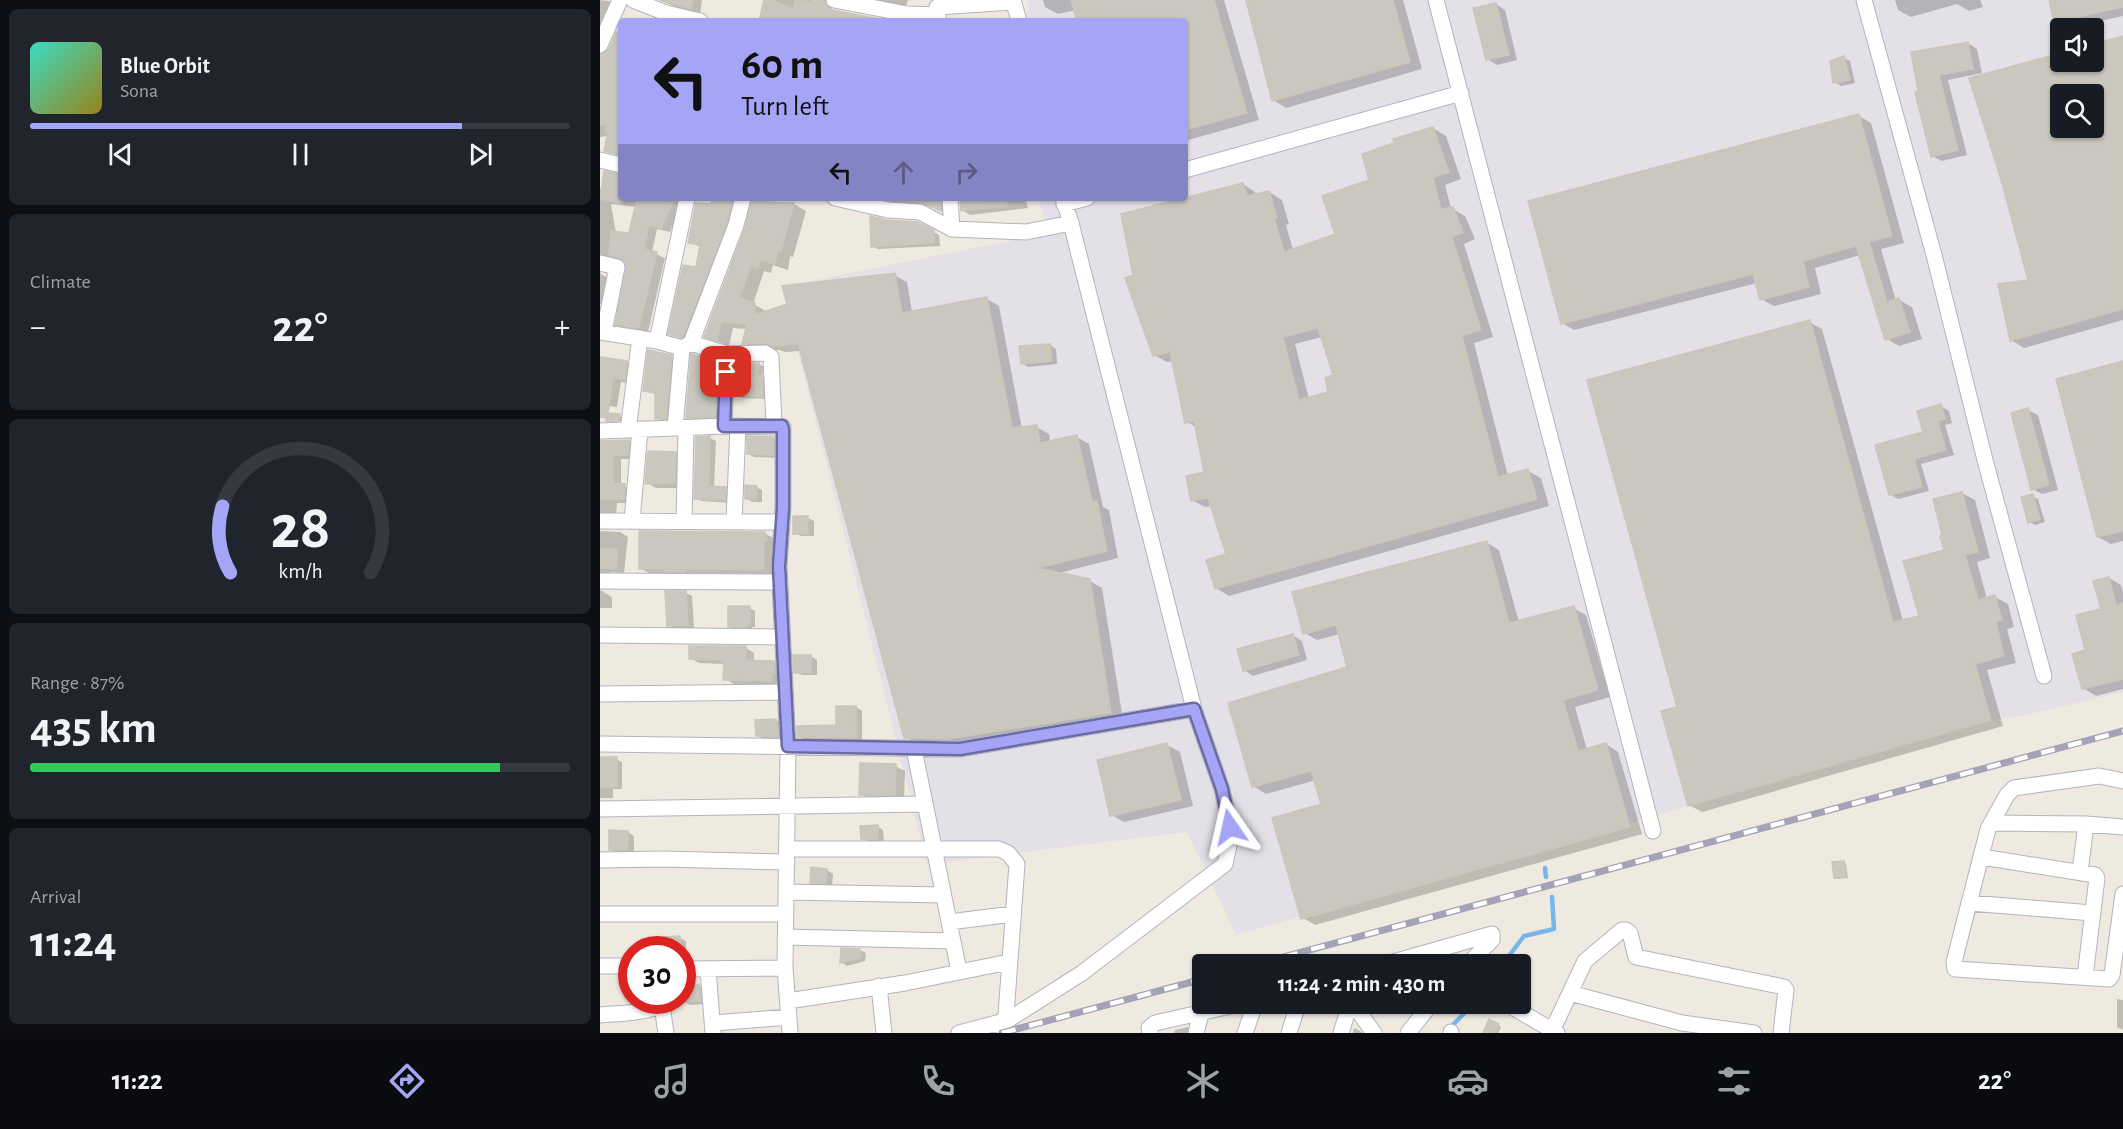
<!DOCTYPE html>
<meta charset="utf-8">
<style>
:root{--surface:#171b24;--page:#20242c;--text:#f1f3f6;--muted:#9ea1a6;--line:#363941;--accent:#a4a5f6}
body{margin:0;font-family:"Alegreya Sans",sans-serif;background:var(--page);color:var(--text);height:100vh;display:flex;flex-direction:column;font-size:22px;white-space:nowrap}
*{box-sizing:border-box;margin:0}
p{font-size:20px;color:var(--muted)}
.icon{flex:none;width:33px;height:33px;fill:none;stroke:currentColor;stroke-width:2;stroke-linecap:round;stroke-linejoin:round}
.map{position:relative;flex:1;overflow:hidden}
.sheet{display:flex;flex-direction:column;gap:9px;padding:9px;background:#0d0f14;width:600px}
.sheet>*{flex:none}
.top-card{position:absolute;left:18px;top:18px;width:570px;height:183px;border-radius:6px;box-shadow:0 2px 4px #0004;background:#a4a5f6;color:#111;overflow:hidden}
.fabs{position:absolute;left:1450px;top:18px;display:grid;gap:12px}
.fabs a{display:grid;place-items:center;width:54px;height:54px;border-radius:6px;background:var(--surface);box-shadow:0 2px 4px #0004;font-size:30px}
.speed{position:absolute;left:18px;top:936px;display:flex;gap:12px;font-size:30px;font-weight:700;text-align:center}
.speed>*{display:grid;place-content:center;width:78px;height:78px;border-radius:50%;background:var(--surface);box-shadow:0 2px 4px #0004;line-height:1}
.speed .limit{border:9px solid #d22;background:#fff;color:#111}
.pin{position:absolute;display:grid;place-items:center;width:51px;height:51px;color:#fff;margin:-26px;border-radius:12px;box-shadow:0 3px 9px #0006}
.me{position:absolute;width:66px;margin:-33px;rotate:349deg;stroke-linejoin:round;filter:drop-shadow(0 0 4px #0008)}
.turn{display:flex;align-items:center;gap:21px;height:126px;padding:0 24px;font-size:27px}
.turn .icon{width:78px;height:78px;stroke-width:2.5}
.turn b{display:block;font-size:42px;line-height:51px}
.lanes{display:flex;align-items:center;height:57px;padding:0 24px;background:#0003;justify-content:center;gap:30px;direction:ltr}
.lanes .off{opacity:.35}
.big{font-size:45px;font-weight:700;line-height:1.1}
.sheet .tile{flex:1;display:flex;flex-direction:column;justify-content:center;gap:9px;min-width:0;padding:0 21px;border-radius:9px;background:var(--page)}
.sheet .dial{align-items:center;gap:0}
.dial svg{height:156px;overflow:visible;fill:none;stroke:var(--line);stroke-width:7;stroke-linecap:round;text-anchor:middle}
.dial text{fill:var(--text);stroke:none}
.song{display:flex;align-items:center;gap:18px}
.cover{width:72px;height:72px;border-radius:9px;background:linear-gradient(135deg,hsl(170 70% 55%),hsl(50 70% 35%))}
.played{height:6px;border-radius:3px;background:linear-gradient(90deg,var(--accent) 80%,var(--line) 80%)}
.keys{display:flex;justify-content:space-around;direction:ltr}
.heat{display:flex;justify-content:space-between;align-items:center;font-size:33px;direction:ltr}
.charge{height:9px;border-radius:4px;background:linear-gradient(90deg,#34c759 87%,var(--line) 0)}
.trip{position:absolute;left:592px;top:954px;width:339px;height:60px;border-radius:6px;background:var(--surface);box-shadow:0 2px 4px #0004;font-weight:700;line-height:60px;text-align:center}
.tab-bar{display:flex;height:96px;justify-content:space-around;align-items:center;background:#090b0e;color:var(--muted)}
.tab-bar .icon{width:42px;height:42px}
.tab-bar .current{color:var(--accent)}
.tab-bar b{font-size:27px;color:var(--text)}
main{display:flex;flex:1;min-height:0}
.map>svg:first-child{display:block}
.industrial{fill:#e3e0e7;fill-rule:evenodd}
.shadow{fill:#0003;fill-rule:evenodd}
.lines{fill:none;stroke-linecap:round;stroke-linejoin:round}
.stream{stroke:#76b6ec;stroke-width:4.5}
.building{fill:#cac8be;stroke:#c9c7b9;stroke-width:1.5;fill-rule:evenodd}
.minor-casing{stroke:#b3b3c0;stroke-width:17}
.minor{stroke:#fff;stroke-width:15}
.rail-casing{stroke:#a3a2b6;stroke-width:7}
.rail{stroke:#fff;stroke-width:4.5;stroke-dasharray:14;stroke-linecap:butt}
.route-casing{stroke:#6b6ba0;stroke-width:15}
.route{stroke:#a4a5f6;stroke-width:10}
</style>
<main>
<section class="sheet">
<div class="tile">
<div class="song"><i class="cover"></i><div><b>Blue Orbit</b><p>Sona</p></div></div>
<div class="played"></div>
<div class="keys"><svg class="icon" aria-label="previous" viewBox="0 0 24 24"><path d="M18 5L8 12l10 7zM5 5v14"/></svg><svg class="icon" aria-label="pause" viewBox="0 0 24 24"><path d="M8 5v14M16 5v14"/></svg><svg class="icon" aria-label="next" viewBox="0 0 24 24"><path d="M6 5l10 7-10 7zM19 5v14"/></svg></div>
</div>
<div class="tile"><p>Climate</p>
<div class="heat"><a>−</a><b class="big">22°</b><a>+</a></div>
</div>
<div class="tile dial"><svg viewBox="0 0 100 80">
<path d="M14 69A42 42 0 1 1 86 69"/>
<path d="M14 69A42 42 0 0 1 10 35" stroke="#a4a5f6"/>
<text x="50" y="56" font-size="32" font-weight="700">28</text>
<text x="50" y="72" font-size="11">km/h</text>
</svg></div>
<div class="tile"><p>Range · 87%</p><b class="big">435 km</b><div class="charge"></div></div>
<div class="tile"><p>Arrival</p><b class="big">11:24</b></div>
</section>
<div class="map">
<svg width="1523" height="1033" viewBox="0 0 1523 1033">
<rect width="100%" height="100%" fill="#eeeae0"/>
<path class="industrial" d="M427,0H1523V692L1422,716L1391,720L636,935L587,832L327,864L182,287L447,233L439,198H585V21H401L430,11ZM1461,28H1494V62H1461ZM1461,94H1494V128H1461Z"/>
<path class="shadow" d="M0,0L9,1L17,5L0,44Z
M59,0H102L100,13L79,8Z
M165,0H234L232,9L236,12L284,21H160Z
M275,0H308L306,6Z
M443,0H624L659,120L585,141V21H479L476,10L458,14L445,7Z
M647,0H803L822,69L686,108L673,100Z
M1295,0H1380L1383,7L1369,11L1357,4L1311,17L1298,10Z
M1451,0H1523V16L1468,28L1456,21Z
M896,4L905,10L917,60L897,65L887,59Z
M21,35V157L5,150L9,136L0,137V55L7,54Z
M1523,37V320L1424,348L1411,340L1430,281L1461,54V62H1494V45ZM1461,94H1494V128H1461Z
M1368,43L1377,49L1382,73L1348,80L1367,155L1342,161L1332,156L1317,93Z
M1244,58L1250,61L1255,83L1241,86L1235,82Z
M1259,116L1271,123L1304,243L1281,249L1296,301L1299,300L1312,307L1322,339L1299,346L1287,339L1260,255L1215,268L1221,294L1174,306L1161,299L1157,283L974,330L962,323Z
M833,128L846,136L861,179L845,185L851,208L865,216L875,239L864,244L893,337L874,343L908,476L928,471L941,478L949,506L629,596L616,588L628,555L612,506L605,507L592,500L606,473L596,427L587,422L573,361L567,362L554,355L535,277L643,184L655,192L657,196L669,192L682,200L689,224L686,225L693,250L737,235L771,181ZM722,337L735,376L729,393L709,399L695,344Z
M21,176V198H85L70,232L57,229L52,252L65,258L48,332L25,329L17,324L28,269L26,262L11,257L2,260L0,263V190ZM11,204L36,207L31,234L16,233Z
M114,198L132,201L139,205L89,341L70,333L97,269L101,247L89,242L113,206Z
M277,198H343L349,202V214L331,206L299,204Z
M361,198H425L428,208L370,215L362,210Z
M163,200L170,204H194L206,211L193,257L190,256L188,270L173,265L171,273L164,271L153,304L168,312L294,275L307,282L312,312L387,299L399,306L422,429L436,427L449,434L450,442L477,437L489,444L503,507L509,510L518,558L455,574L490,581L502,588L523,720L362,745H318L306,737L201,351L185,352L179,350H156L144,343L147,329L133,328L129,346L106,336Z
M287,221L317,223L339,235L340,246L278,249L272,246Z
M0,272L1,274L13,281L8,305L0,304Z
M1209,322L1222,329L1303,621L1321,617L1345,551L1362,493L1375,500L1390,558L1377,562L1387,599L1395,597L1408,604L1414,627L1407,629L1416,663L1387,670L1403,726L1102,812L1089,805L1078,708Z
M450,345L456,349L457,364L428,367L422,363Z
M71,357L77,360L71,421H62L57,418L56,394L45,391Z
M0,358L27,362L35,367L33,384L21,382L17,407L0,405Z
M106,359L116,365L114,382L125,388L124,421L97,422L87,417Z
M1523,362V541L1511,544L1498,537Z
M159,364L164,367L162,377L167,380L168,399L142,398L137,395Z
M1341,406L1349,411L1352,423L1345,425L1354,455L1321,464L1329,491L1298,499L1290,494Z
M1428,410L1438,415L1458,490L1442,494L1432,489Z
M8,414L20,416L22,417V421L10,422L8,420Z
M110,438L116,441L114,487L125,488L131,492V503L102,501L96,498Z
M173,438L179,442V458L154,457L148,454Z
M0,441H29L37,446L36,459H21V485L33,490L32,503H17L16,515L0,523Z
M75,453L85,459L84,488H56L47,483Z
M156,487L162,490V502H152L146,498Z
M1432,496L1438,499L1445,522L1435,525L1429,522Z
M208,518L214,521V536H201L195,533Z
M0,531L20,532L28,537L24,573L11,572V575L0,582Z
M164,533L173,538L175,545H172V574L93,573V576L49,573L40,568Z
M886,542L899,550L919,622L973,608L986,615L1010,697L975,707L987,750L1006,744L1018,752L1042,834L715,925L703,918L723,805L716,780L666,794L653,786L749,668L740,634L717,640L705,633Z
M1509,578L1521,585L1523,592V689L1496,696L1483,688L1487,651L1503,610Z
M0,590L12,597V608H0Z
M86,593L92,596L94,628H74L68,625Z
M149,608L155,611V627H152V629H135L129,626Z
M692,635L702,641L707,660L653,676L644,670Z
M146,648L154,653V662H174L182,667L180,685L134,684L125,679V664L99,663L90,658Z
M211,656L217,660V675H202L196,672Z
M256,707L262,711V740H205L199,736L238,727Z
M176,720L182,724L183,739H164L158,736Z
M567,745L580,752L593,806L524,822L512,815Z
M0,759H16L22,762V789H13V798H0Z
M295,766L305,771L304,799H270L261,794Z
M277,826L283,830L284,842H269L263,838Z
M28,832L34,836V852L17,853L11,849Z
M1244,862L1246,864L1248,878L1238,879L1235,878Z
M227,870L233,874L232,886L217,885L211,882Z
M80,938L86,941V958H82V950H64Z
M260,950L266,953L265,961L247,966L241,962Z
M99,986L105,989L106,1004L90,1005L84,1001L83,993Z
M1517,999L1523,1000V1030L1517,1027Z
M890,1021L901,1027L898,1033H885Z
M588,1027L590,1028L589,1033H574L575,1030Z
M754,1028L760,1031L762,1033H753Z"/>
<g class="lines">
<path class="stream" d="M945,868L946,877
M903,964L924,936L954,929L952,897
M850,1028L873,1004"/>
</g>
<path class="building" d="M60,0H93L91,9Z
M164,0H172L193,9L195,0L212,2V0H224L227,7L232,10L290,21H159Z
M471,0H614L647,113L585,130V21H477Z
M646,0H793L810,62L672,101Z
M1449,0H1523V7L1454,22Z
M896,3L909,55L886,60L873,8Z
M16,32L21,33V155L4,151L8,131H5L6,124L0,125V55L9,49Z
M1523,36V309L1410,341L1398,284L1428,280L1402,183L1369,78L1461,53V62H1494V44ZM1461,94H1494V128H1461Z
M1368,42L1373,69L1339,75L1358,150L1331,157L1315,92L1318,91L1311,52Z
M1244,56L1250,80L1233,83L1230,61Z
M1259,114L1292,236L1269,242L1287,302L1299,298L1310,332L1285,340L1256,246L1203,261L1209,287L1160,300L1153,274L961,324L928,201Z
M833,127L849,172L833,178L841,209L853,207L863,232L852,237L881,330L862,336L898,477L928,469L937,499L615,589L606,560L626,554L608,498L591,501L586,476L604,472L594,421L585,423L570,352L553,356L525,278L533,275L521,214L643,183L647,196L669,191L677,218H674L684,252L735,234L722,196L769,180L762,154L794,143L793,139ZM718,328L733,375L725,378L728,392L699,400L683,337Z
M4,171L21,174V203L0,199Z
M37,198H75L61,228L49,225L44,249L57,252L39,328L15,325L26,265L23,259L9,255L11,231L29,233Z
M112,198L133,200L127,222L83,336L81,338L68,334L83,265L96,267L100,245L88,243L96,203L111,204Z
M152,198H163V202L194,203L181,251L178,250L175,264L161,260L158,268L151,265L140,298L155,303V315L187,304L182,286L295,273L302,313L387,297L412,428L437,425L440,443L477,435L492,502L497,501L507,551L437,568L490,579L511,713L348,739L304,738L198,344L172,346L165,343L142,344L147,324L121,322L117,341L104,337L145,228Z
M279,198H340L341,211L321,202Z
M360,198H407V206L361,211Z
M270,216L287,220L317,222L334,230V243L271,247Z
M1210,320L1293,622L1319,616L1303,561L1344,550L1340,536L1342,535L1333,499L1362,492L1378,552L1365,555L1378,600L1395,595L1402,620L1396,622L1404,656L1375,664L1391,720L1088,806L1061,711L1077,707L987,380Z
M450,344L452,361L421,364L419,346Z
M48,350L72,355L66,419H55V393L43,391Z
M91,354L107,358L105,380L116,381L115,417L86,418Z
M0,357L27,361L25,380L13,378L8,413L20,414L19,420L6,421V418L0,417Z
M1523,361V531L1497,537L1456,379Z
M159,363L157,375H162L163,397L135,396L136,364Z
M1341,404L1345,419L1338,421L1346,450L1314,459L1322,487L1289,495L1275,445L1323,432L1317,411Z
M1428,408L1449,485L1431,490L1411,413Z
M110,436L109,486L126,487L125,500L94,499L96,437Z
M147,436L173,437V455L147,454Z
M29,440L28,455H13V483L25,484L24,499H0V441Z
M48,451L76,452L75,483L45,484Z
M145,485L157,486L156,500L145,499Z
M1433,494L1440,519L1428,523L1421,497Z
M193,516H208V534H193Z
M39,531L165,532L167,541H164V570L94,569H85V572H64V569H39Z
M887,541L909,623L974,606L998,690L963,700L978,751L1006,743L1030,827L701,919L672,818L721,804L711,771L652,787L628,703L747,667L736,625L703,634L692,592Z
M0,549H18L16,569L0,568Z
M1509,577L1516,605L1523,603V679L1482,689L1472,654L1485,650L1476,615L1501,609L1493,581Z
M65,591H86L88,625L67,626Z
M128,606H150V625H147V627H128Z
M693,634L699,655L643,671L637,649Z
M89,646H146V660L174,661L175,673H172V681L123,680L124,660L89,659Z
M193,655H211V673H194Z
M236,706H256L257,738L197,737V726L236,725Z
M176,719L178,737L156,736L155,720Z
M567,743L581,800L510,816L497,760Z
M0,757H17V787H0Z
M260,763L296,764L295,795H259Z
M278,825V839H261L260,826Z
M9,830L28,831V850H9Z
M1244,861L1246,877L1234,878L1232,862Z
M211,867L227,869L226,883H210Z
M80,936L81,950H63V937Z
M241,948L260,949V958L240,963Z
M99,984L101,1001L82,1002V992Z
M889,1019L899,1024L895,1033H883Z"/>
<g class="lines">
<defs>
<path id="minor" d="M33,0L66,13L100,21
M234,0L307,14L338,15
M413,0L419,21
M836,0L1053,831
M1264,0L1334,255L1386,464L1444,676
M338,18L337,7L413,2
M0,45L20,0
M0,160L21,165
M585,170L861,93
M235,198L288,210L320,212L352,229L426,232L471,223
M350,198L352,229
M464,204L487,198
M0,263L17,267L4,332
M0,332L57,341L82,348L91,343L127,354L165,353L171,357L174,426
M57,341L87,198
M91,343L136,225L143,198
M124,426L127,354
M75,428L82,348
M28,430L40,338
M0,431L124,426L183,427V508L179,566L188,746L185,968L190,1033
M0,521L182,522
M32,521L40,429
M84,521L86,428
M134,522L138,426
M0,581L180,582
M0,635L182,637
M0,694L184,692
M0,744L360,749L594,709
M314,749L359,971
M1523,781L1499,776L1414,788L1407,795L1388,829L1354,962L1355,969L1509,979L1512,975L1523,894
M0,809L325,804
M1392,823L1486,824L1523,827
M187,849H399L408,853L417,864L406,1015L404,1023L400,1026
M1382,857L1495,875L1497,878L1485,977
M0,860L62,859L187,862
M1480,872L1486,824
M186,892L343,895
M1370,903L1492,913
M0,914H185
M349,922L413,914
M185,937L353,941
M786,964L892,934V940L868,964
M0,966H32
M82,969L185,968
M108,969L113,1033
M279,986L284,1033
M970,993L1082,1023L1154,1033
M188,1001L305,983L409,962
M753,1004L774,1033
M907,1004L957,1033
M62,1006L66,1033
M0,1015C22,1013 51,1014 69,1000
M113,1023L189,1017
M851,1032V1033
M359,1033L408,1020L482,973L625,864L629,845L630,827L622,789L594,709L471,223L463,198
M550,1033L549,1028L555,1023L639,1004
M596,1033L601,1014
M645,1033L655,1004
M689,1033L698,1004
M741,1033L750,1004
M808,1033L831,1004
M951,1033L985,961L1022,930H1026L1030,933L1036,957L1184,987L1186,990L1181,1033"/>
</defs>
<use href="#minor" class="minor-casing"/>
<use href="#minor" class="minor"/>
<defs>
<path id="rail" d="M657,964L1523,731
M402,1033L603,979"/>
</defs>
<use href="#rail" class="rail-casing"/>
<use href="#rail" class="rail"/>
</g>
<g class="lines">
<defs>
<path id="route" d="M126,372L124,426H182L183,429V508L179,566L188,746L360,749L594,709L622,789L630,827"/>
</defs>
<use href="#route" class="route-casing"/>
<use href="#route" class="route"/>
</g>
</svg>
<div class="fabs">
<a><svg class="icon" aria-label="sound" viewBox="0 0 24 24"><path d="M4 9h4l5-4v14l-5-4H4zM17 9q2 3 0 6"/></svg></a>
<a><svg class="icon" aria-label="search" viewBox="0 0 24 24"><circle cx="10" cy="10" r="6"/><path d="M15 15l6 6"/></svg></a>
</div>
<div class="speed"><div class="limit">30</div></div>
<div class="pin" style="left:126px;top:372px;background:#d93025"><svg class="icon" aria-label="arrive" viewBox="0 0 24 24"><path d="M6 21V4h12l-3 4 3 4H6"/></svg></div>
<svg class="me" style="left:630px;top:827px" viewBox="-20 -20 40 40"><path d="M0-17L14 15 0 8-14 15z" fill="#a4a5f6" stroke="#fff" stroke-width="4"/></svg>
<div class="trip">11:24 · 2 min · 430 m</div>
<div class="top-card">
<div class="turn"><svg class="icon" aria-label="left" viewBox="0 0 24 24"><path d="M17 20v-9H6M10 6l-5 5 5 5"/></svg><div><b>60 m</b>Turn left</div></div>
<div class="lanes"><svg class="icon" aria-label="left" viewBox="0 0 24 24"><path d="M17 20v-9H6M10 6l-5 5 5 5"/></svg><svg class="icon off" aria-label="ahead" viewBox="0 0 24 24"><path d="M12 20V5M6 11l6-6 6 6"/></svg><svg class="icon off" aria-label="right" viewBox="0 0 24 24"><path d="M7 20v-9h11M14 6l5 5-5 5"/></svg></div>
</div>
</div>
</main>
<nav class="tab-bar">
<b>11:22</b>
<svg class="icon current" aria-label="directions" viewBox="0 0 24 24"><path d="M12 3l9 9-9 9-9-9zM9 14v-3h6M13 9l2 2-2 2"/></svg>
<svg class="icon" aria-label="music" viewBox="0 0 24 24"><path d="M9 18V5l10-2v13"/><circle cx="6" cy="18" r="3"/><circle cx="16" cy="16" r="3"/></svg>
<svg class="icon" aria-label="phone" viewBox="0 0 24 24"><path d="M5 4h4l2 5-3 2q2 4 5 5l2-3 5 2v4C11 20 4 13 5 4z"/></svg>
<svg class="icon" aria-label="climate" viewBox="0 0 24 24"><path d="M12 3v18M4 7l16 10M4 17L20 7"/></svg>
<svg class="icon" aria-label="car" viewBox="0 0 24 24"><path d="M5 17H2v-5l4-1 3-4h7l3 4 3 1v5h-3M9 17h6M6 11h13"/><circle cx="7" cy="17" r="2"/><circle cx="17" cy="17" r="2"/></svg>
<svg class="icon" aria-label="filters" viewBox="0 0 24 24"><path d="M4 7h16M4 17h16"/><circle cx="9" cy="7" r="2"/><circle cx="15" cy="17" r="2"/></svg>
<b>22°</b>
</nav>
